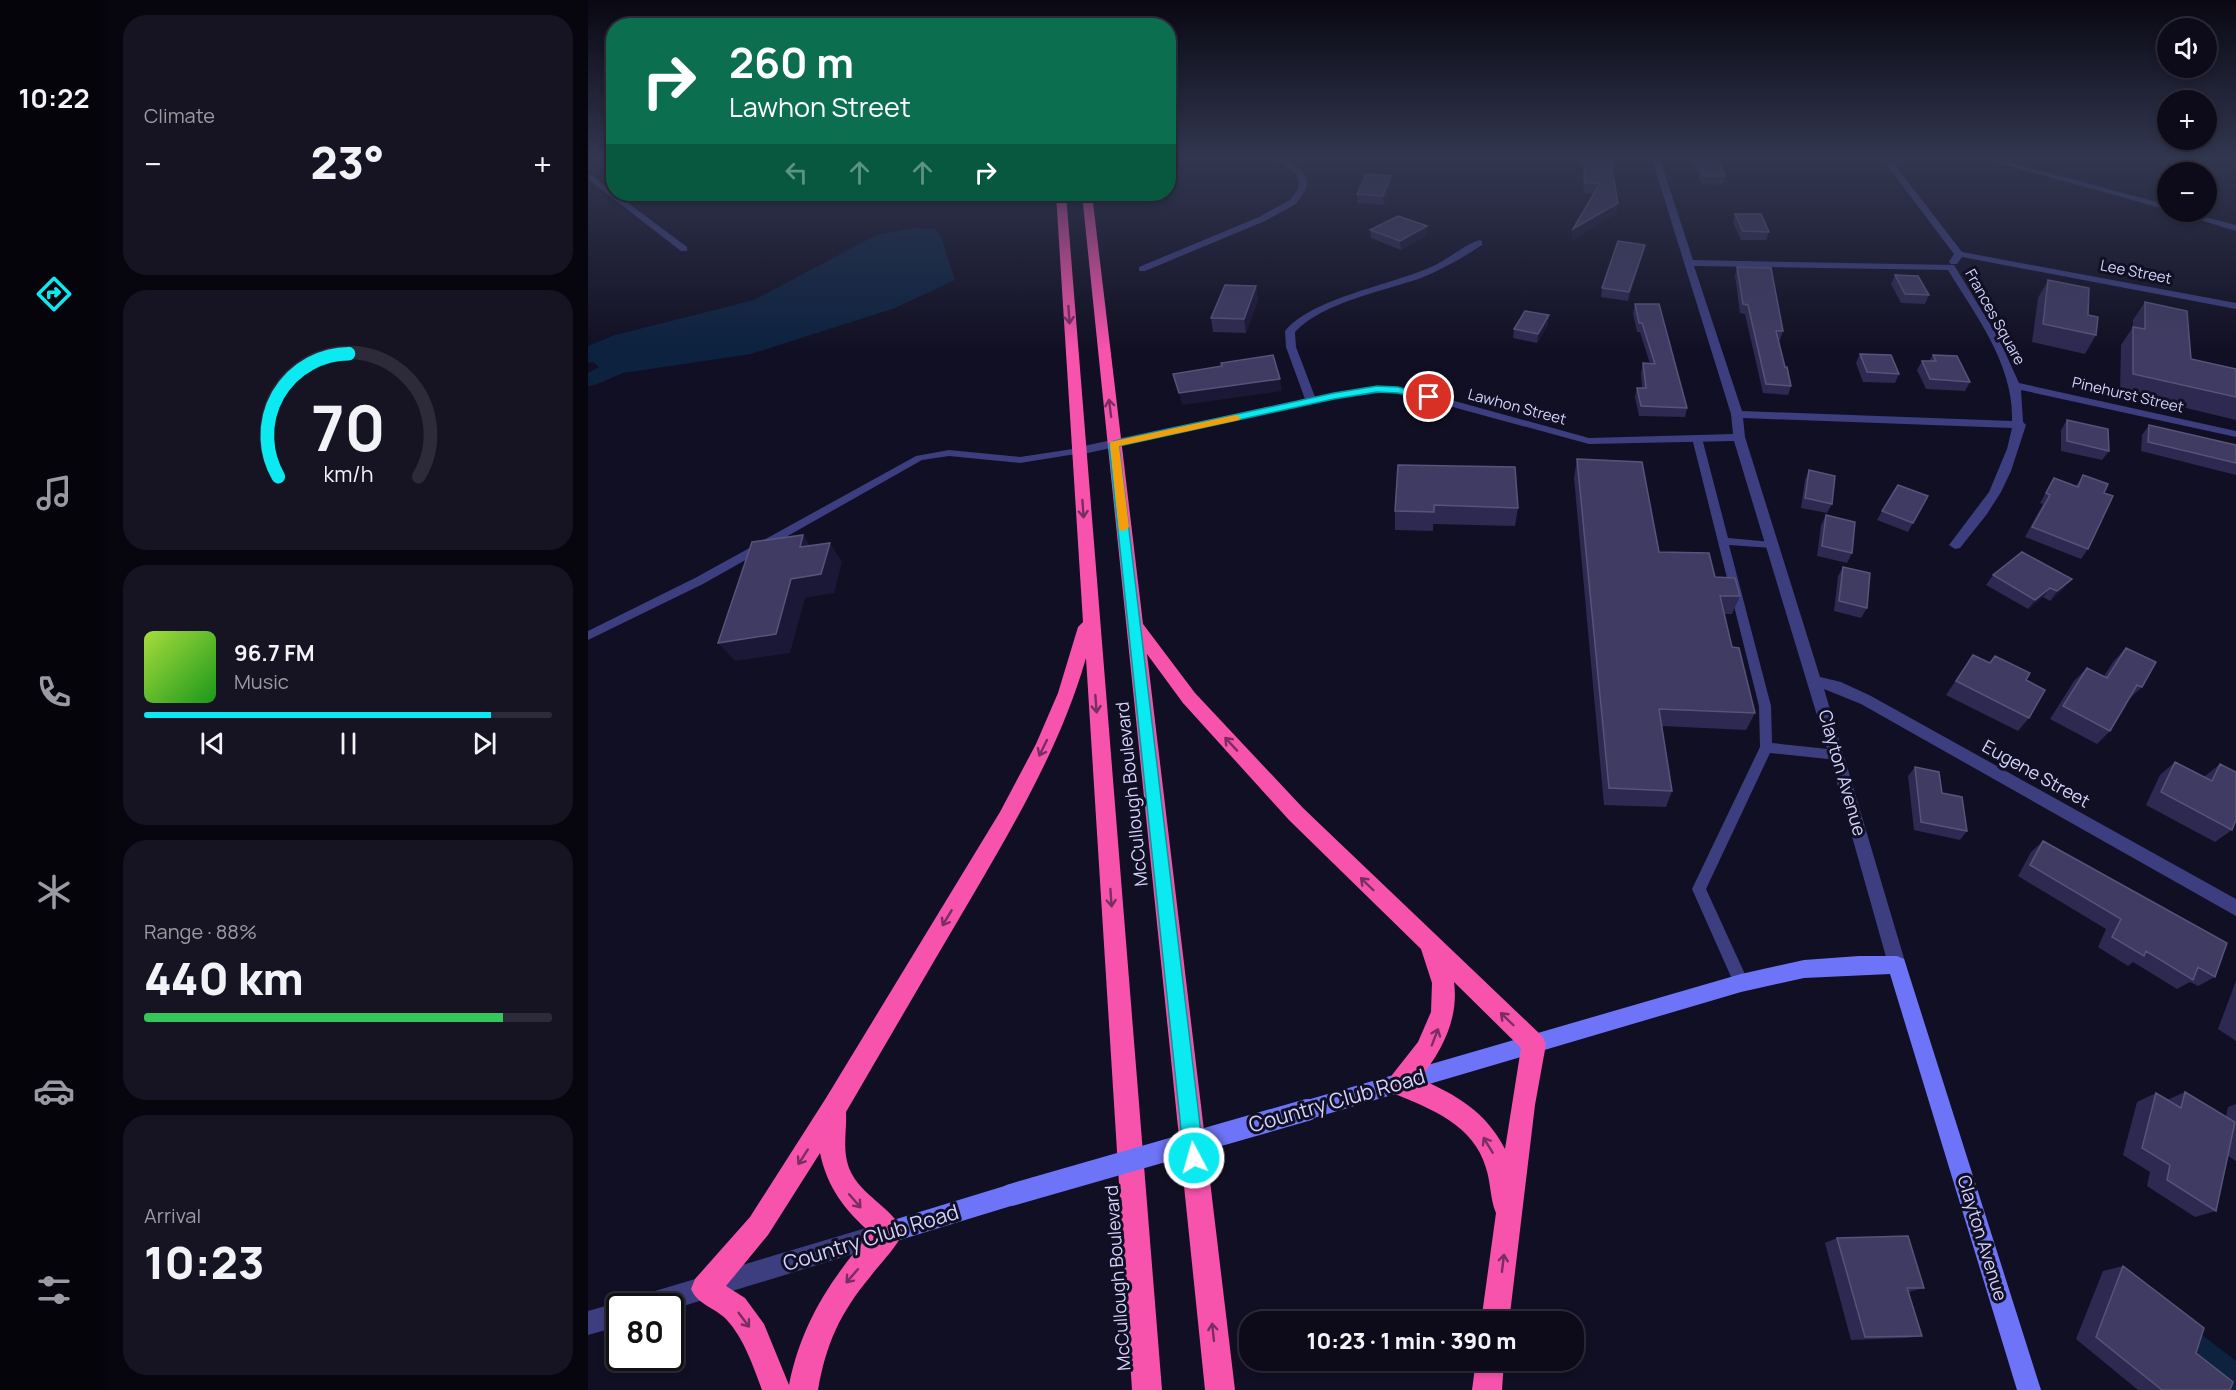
<!DOCTYPE html>
<meta charset="utf-8">
<style>
:root{--surface:#0d0b1a;--page:#161423;--text:#f1f3f6;--muted:#9a9ba2;--line:#2d2b39;--accent:#0be9f1}
body{margin:0;font-family:Manrope,sans-serif;background:var(--page);color:var(--text);height:100vh;display:flex;flex-direction:column;font-size:22px;white-space:nowrap}
*{box-sizing:border-box;margin:0}
p{font-size:20px;color:var(--muted)}
.icon{flex:none;width:33px;height:33px;fill:none;stroke:currentColor;stroke-width:2;stroke-linecap:round;stroke-linejoin:round}
.map{position:relative;flex:1;overflow:hidden}
.drawer{display:flex;flex-direction:column;gap:15px;padding:15px;background:#07060e;width:480px}
.drawer>*{flex:none}
.banner{position:absolute;left:18px;top:18px;width:570px;height:183px;border-radius:24px;box-shadow:0 3px 9px #0003,0 0 0 2px var(--line);background:#0b6e4f;color:#fff;overflow:hidden}
.tools{position:absolute;left:1569px;top:18px;display:grid;gap:12px}
.tools a{display:grid;place-items:center;width:60px;height:60px;border-radius:50%;background:var(--surface);box-shadow:0 3px 9px #0003,0 0 0 2px var(--line);font-size:30px}
.speed{position:absolute;left:18px;top:1293px;display:flex;gap:12px;font-size:30px;font-weight:700;text-align:center}
.speed>*{display:grid;place-content:center;width:78px;height:78px;border-radius:50%;background:var(--surface);box-shadow:0 3px 9px #0003,0 0 0 2px var(--line);line-height:1}
.speed .limit{border:3px solid #111;border-radius:9px;background:#fff;color:#111}
.pin{position:absolute;display:grid;place-items:center;width:51px;height:51px;color:#fff;margin:-26px;border:3px solid #fff;border-radius:50%;box-shadow:0 2px 6px #0007}
.me{position:absolute;width:66px;margin:-33px;rotate:354deg;stroke-linejoin:round;filter:drop-shadow(0 0 4px #0008)}
.turn{display:flex;align-items:center;gap:21px;height:126px;padding:0 24px;font-size:27px}
.turn .icon{width:78px;height:78px;stroke-width:2.5}
.turn b{display:block;font-size:42px;line-height:51px}
.lanes{display:flex;align-items:center;height:57px;padding:0 24px;background:#0003;justify-content:center;gap:30px;direction:ltr}
.lanes .off{opacity:.35}
.big{font-size:45px;font-weight:800;line-height:1.1}
.drawer .tile{flex:1;display:flex;flex-direction:column;justify-content:center;gap:9px;min-width:0;padding:0 21px;border-radius:24px;background:var(--page)}
.drawer .dial{align-items:center;gap:0}
.dial svg{height:156px;overflow:visible;fill:none;stroke:var(--line);stroke-width:7;stroke-linecap:round;text-anchor:middle}
.dial text{fill:var(--text);stroke:none}
.song{display:flex;align-items:center;gap:18px}
.cover{width:72px;height:72px;border-radius:9px;background:linear-gradient(135deg,hsl(80 70% 55%),hsl(120 70% 35%))}
.played{height:6px;border-radius:3px;background:linear-gradient(90deg,var(--accent) 85%,var(--line) 85%)}
.keys{display:flex;justify-content:space-around;direction:ltr}
.heat{display:flex;justify-content:space-between;align-items:center;font-size:33px;direction:ltr}
.charge{height:9px;border-radius:4px;background:linear-gradient(90deg,#34c759 88%,var(--line) 0)}
.trip{position:absolute;left:651px;top:1311px;width:345px;height:60px;border-radius:24px;background:var(--surface);box-shadow:0 3px 9px #0003,0 0 0 2px var(--line);font-weight:800;line-height:60px;text-align:center}
main{display:flex;flex:1;min-height:0}
.menu{display:flex;flex-direction:column;width:108px;justify-content:space-around;align-items:center;background:#05040a;color:var(--muted)}
.menu .icon{width:42px;height:42px}
.menu .current{color:var(--accent)}
.menu b{font-size:27px;color:var(--text)}
.map>svg:first-child{display:block}
.water{fill:#0c223f}
.lines{fill:none;stroke-linecap:round;stroke-linejoin:round}
.lane{fill:#3c3e80;fill-rule:evenodd}
.street{fill:#3c3e80;fill-rule:evenodd}
.secondary{fill:#6e74f8;fill-rule:evenodd}
.highway{fill:#f753ad;fill-rule:evenodd}
.secondary-bridge{stroke:#6e74f8;stroke-width:22}
.wall{fill:#2e2950}
.shaded-wall{fill:#1b1736}
.building{fill:#403b63;stroke:#57537b;stroke-width:1.5}
.oneway{stroke:#782e61}
.route{fill:#0be9f1;stroke:#07979d;stroke-width:1.5}
.slow{fill:#f59e0b}
.labels{text-anchor:middle;stroke-width:6;stroke-linejoin:round;paint-order:stroke}
.far-street-label{font-size:15px;fill:#d5d3fd;stroke:#110f23}
.street-label{font-size:18px;fill:#d5d3fd;stroke:#110f23}
.near-street-label{font-size:21px;fill:#d5d3fd;stroke:#110f23}
</style>
<main>
<nav class="menu">
<b>10:22</b>
<svg class="icon current" aria-label="directions" viewBox="0 0 24 24"><path d="M12 3l9 9-9 9-9-9zM9 14v-3h6M13 9l2 2-2 2"/></svg>
<svg class="icon" aria-label="music" viewBox="0 0 24 24"><path d="M9 18V5l10-2v13"/><circle cx="6" cy="18" r="3"/><circle cx="16" cy="16" r="3"/></svg>
<svg class="icon" aria-label="phone" viewBox="0 0 24 24"><path d="M5 4h4l2 5-3 2q2 4 5 5l2-3 5 2v4C11 20 4 13 5 4z"/></svg>
<svg class="icon" aria-label="climate" viewBox="0 0 24 24"><path d="M12 3v18M4 7l16 10M4 17L20 7"/></svg>
<svg class="icon" aria-label="car" viewBox="0 0 24 24"><path d="M5 17H2v-5l4-1 3-4h7l3 4 3 1v5h-3M9 17h6M6 11h13"/><circle cx="7" cy="17" r="2"/><circle cx="17" cy="17" r="2"/></svg>
<svg class="icon" aria-label="filters" viewBox="0 0 24 24"><path d="M4 7h16M4 17h16"/><circle cx="9" cy="7" r="2"/><circle cx="15" cy="17" r="2"/></svg>
</nav>
<section class="drawer">
<div class="tile"><p>Climate</p>
<div class="heat"><a>−</a><b class="big">23°</b><a>+</a></div>
</div>
<div class="tile dial"><svg viewBox="0 0 100 80">
<path d="M14 69A42 42 0 1 1 86 69"/>
<path d="M14 69A42 42 0 0 1 50 6" stroke="#0be9f1"/>
<text x="50" y="56" font-size="32" font-weight="700">70</text>
<text x="50" y="72" font-size="11">km/h</text>
</svg></div>
<div class="tile">
<div class="song"><i class="cover"></i><div><b>96.7 FM</b><p>Music</p></div></div>
<div class="played"></div>
<div class="keys"><svg class="icon" aria-label="previous" viewBox="0 0 24 24"><path d="M18 5L8 12l10 7zM5 5v14"/></svg><svg class="icon" aria-label="pause" viewBox="0 0 24 24"><path d="M8 5v14M16 5v14"/></svg><svg class="icon" aria-label="next" viewBox="0 0 24 24"><path d="M6 5l10 7-10 7zM19 5v14"/></svg></div>
</div>
<div class="tile"><p>Range · 88%</p><b class="big">440 km</b><div class="charge"></div></div>
<div class="tile"><p>Arrival</p><b class="big">10:23</b></div>
</section>
<div class="map">
<svg width="1648" height="1390" viewBox="0 0 1648 1390">
<rect width="100%" height="100%" fill="#110f23"/>
<path class="water" d="M326,228L347,229L353,237L367,280L307,308L163,354L35,373L7,385L0,386V373L11,367L5,362L0,363V346L27,335L166,300L279,240L294,234Z
M1613,1334L1648,1361V1390H1643L1606,1361L1607,1335Z"/>
<g class="lines">
<path class="lane" d="M1109,435L1114,438L1140,538L1184,542L1189,545L1184,548L1141,545L1183,706L1184,743L1249,750L1253,751L1255,755L1253,759L1249,760L1182,753L1118,889L1161,983L1158,988L1153,990L1148,988L1104,889L1172,747L1171,706L1104,438Z
M491,448L496,451L494,453L432,463L361,456L334,460L115,584L0,640V631L107,578L328,456L361,450L432,457Z"/>
<path class="street" d="M673,156L696,159L720,156L702,162L714,171L719,182L718,189L708,204L677,221L557,271H551V267L671,217L702,200L710,189L711,182L708,174L693,163Z
M1063,156H1071L1105,260L1366,265L1411,339L1431,383L1648,431V437L1433,390L1435,422L1438,425L1423,471L1413,492L1399,514L1372,548L1367,549L1361,545L1401,492L1419,449L1424,428L1155,418L1157,437L1232,677L1253,682L1283,696L1648,899V916L1273,704L1236,689L1318,965L1316,971L1309,974L1302,971L1241,755L1146,441L1001,444L839,400L800,392L745,399L491,455L485,451L491,447L717,399L698,347L697,331C724,298 803,285 843,267C860,260 874,246 891,240L894,241V245C874,258 855,269 833,278C796,291 735,302 707,332L708,347L727,397L800,386L845,395L1001,438L1145,434L1143,414ZM1106,266L1360,270C1388,316 1426,365 1424,421L1154,411Z
M1292,156H1300L1374,252L1648,303V309L1374,257L1369,264H1363L1361,262L1366,254Z
M1385,156H1397L1580,205V210Z
M0,173L99,247V251H93L0,179Z
M1586,212H1598L1648,225V231Z
M295,1223L303,1226L306,1234L303,1242L295,1245L82,1310V1306H45L49,1298L57,1294Z
M32,1302L41,1306H32V1326L0,1335V1311Z"/>
<path class="secondary" d="M1271,956H1309L1316,959L1318,965L1453,1390H1429L1302,974L1216,978L1153,992L719,1120L712,1117L709,1110L712,1103L719,1100L1153,974L1216,960Z
M423,1184L431,1187L434,1195L431,1203L423,1206L302,1243L294,1240L291,1232L294,1224L302,1221Z"/>
<path class="highway" d="M468,194H478L574,1390H544L498,658C473,745 427,823 382,900C340,971 299,1042 258,1112C259,1131 254,1149 261,1168C272,1196 305,1207 315,1232C308,1249 293,1262 282,1277C252,1313 238,1344 230,1390H174C165,1366 156,1338 138,1319C126,1307 110,1305 103,1289L107,1279L162,1217L238,1098L412,812L448,744L470,693L490,627L495,622ZM232,1153C239,1187 257,1211 283,1233C243,1278 213,1324 201,1385L176,1324L157,1298L138,1286L180,1235Z
M494,194H504L555,624L607,693L715,808L954,1036L958,1044L947,1105L921,1322H893L908,1213C902,1199 903,1183 898,1168C886,1125 842,1108 804,1093L801,1084L804,1075L830,1042L843,1012L844,983L833,949L701,820L595,703L559,654L647,1390H617ZM866,982L933,1048L917,1149C898,1112 869,1095 832,1079C854,1050 871,1019 866,982Z
M888,1360H916L914,1390H884Z"/>
<path class="secondary-bridge" d="M423,1195L719,1110"/>
</g>
<path class="wall" d="M1000,156H1031L1024,169L1030,203L1028,214L984,240L985,229L1006,194L996,193L994,174L996,163Z
M1106,156H1128L1137,176L1135,185L1114,184L1105,163Z
M803,176V184L796,205L769,203V194Z
M1147,214L1181,232L1178,240H1153L1145,222Z
M839,226V235L813,250L783,238L782,230Z
M1057,245L1055,254L1040,301L1013,297L1014,288Z
M1149,267L1195,331L1192,340H1191L1197,367L1203,386L1200,395L1175,393L1157,314L1152,313L1147,276Z
M1307,275L1341,295L1337,304L1313,303L1303,284Z
M1460,280L1500,315L1508,335L1497,354L1444,342L1450,298Z
M668,286L670,300L658,333L625,332L623,318Z
M1557,302L1603,359L1648,369V420L1532,392L1533,345L1545,327V320Z
M1047,304L1099,408L1097,417L1051,416L1047,397L1049,388H1054L1053,373L1055,363L1062,364L1052,332H1049L1045,313Z
M960,325L949,343L925,338L926,329Z
M1272,354L1311,374L1307,383L1275,382L1268,363Z
M1345,355L1382,382L1377,391L1338,389L1329,370L1334,361H1341Z
M1479,420L1521,451L1514,460L1473,451V430Z
M1561,425L1648,445V475L1553,451L1554,435Z
M989,459L1071,552L1127,577L1152,596L1144,614H1136L1144,647L1167,713L1158,730L1074,726L1084,791L1078,807L1016,805L986,478Z
M810,465L930,508L927,526L845,524V531L807,530V511Z
M1221,470L1244,504L1239,513L1213,508L1217,480Z
M1495,475L1516,493L1500,549L1493,559L1437,537L1455,504L1452,503L1466,478L1488,486Z
M1340,496L1320,532L1289,520L1294,511Z
M1238,515L1264,553L1259,563L1229,556L1233,525Z
M1255,567L1279,608L1273,618L1246,611L1250,576Z
M1405,575L1476,588L1462,601L1455,597L1440,609L1398,585Z
M1538,648L1554,687L1540,700L1522,731L1509,744L1462,719L1486,681L1499,668L1516,676L1525,662Z
M1385,655L1401,663L1407,656L1438,680L1441,718L1430,731L1358,695Z
M1587,762L1616,777L1632,764L1644,830L1627,842L1558,805L1572,775Z
M1327,767L1354,793L1379,831L1372,840L1326,830L1320,776Z
M1455,841L1627,977L1610,986L1602,982L1589,989L1545,962L1540,966L1510,947L1518,929L1430,876L1443,852Z
M1648,981V1041L1630,1029Z
M1597,1092L1638,1117L1640,1107L1648,1104V1161L1640,1156L1628,1211L1607,1217L1559,1186L1562,1172L1535,1155L1549,1102L1568,1093L1579,1100Z
M1249,1238L1336,1288L1321,1292L1334,1336L1319,1338L1263,1340L1237,1243Z
M1535,1266L1608,1353L1642,1390H1550L1488,1339L1515,1271Z"/>
<path class="shaded-wall" d="M1027,156H1031L1021,174L1023,164Z
M803,176V184L796,205L795,196Z
M1030,203L1028,214L984,240L985,229Z
M839,226V235L813,250L812,241Z
M1057,245L1055,254L1040,301L1041,292Z
M668,286L670,300L658,333L656,319Z
M961,315L960,325L949,343L950,334Z
M692,379L694,391L594,405L591,393Z
M215,535L228,554L212,547Z
M242,543L254,562L246,593L217,598L202,653L147,661L130,643L203,579Z
M1484,579L1476,588L1462,601L1469,591Z
M1462,588L1455,597L1440,609L1447,600Z"/>
<path class="building" d="M1000,156H1027L1023,164L1030,203L985,229L1012,183H997L996,163Z
M1107,156H1128L1137,176H1116Z
M778,174L803,176L795,196L769,194Z
M1147,214H1173L1181,232L1155,231Z
M810,216L839,226L812,241L782,230Z
M1030,241L1057,245L1041,292L1014,288Z
M1149,267L1183,268L1195,331H1188L1197,367H1199L1203,386L1178,384L1160,305L1155,304Z
M1307,275L1330,276L1341,295L1317,294Z
M1460,280L1501,288L1500,315L1510,317L1508,335L1455,324Z
M637,285L668,286L656,319L623,318Z
M1557,302L1599,311L1603,359L1648,369V397L1545,374V327L1557,329Z
M1047,304H1071L1099,408L1053,406L1049,388H1058L1055,363L1067,364L1054,323H1051Z
M937,311L961,315L950,334L926,329Z
M1272,354L1303,355L1311,374L1279,372Z
M685,355L692,379L591,393L585,374L634,366L633,363Z
M1345,355L1369,356L1382,382L1342,379L1334,361H1348Z
M1479,420L1520,429L1521,451L1479,441Z
M1561,425L1648,445V463L1560,442Z
M989,459L1054,462L1071,552L1121,553L1127,577L1147,578L1152,596H1132L1144,647L1151,648L1167,713L1071,709L1084,791L1021,788Z
M810,465L927,467L930,508L846,505V512L807,511Z
M1221,470L1247,476L1244,504L1217,498Z
M1495,475L1520,484L1516,493L1525,496L1500,549L1444,527L1462,495L1458,493L1466,478L1490,487Z
M1310,485L1340,496L1325,523L1294,511Z
M1238,515L1267,522L1264,553L1234,546Z
M215,535L212,547L242,543L233,574L203,579L188,634L130,643L164,542Z
M1434,552L1484,579L1469,591L1462,588L1447,600L1405,575Z
M1255,567L1282,573L1279,608L1251,601Z
M1538,648L1568,662L1554,687L1549,685L1522,731L1475,706L1499,668L1519,678Z
M1385,655L1402,663L1407,656L1442,673L1438,680L1457,690L1441,718L1368,681Z
M1587,762L1624,781L1632,764L1648,772V820L1644,830L1573,792Z
M1327,767L1351,772L1354,793L1374,797L1379,831L1333,822Z
M1455,841L1639,943L1627,977L1610,967L1605,980L1558,951L1556,956L1524,937L1533,919L1442,865Z
M1597,1092L1647,1122L1628,1211L1579,1180L1582,1165L1554,1148L1568,1093L1593,1108Z
M1320,1236L1336,1288H1319L1334,1336L1277,1337L1249,1238Z
M1535,1266L1616,1328L1608,1353L1645,1382L1642,1390H1574L1508,1337Z"/>
<defs><path id="oneway-shaft" d="M-6 0H5M1.5-3L5.5 0L1.5 3" fill="none" stroke-width="1.6" stroke-linecap="round" stroke-linejoin="round" transform="scale(1.5)"/></defs>
<g class="oneway">
<use href="#oneway-shaft" transform="translate(481 315) rotate(86)"/>
<use href="#oneway-shaft" transform="translate(522 408) rotate(-97)"/>
<use href="#oneway-shaft" transform="translate(495 509) rotate(86)"/>
<use href="#oneway-shaft" transform="translate(508 704) rotate(86)"/>
<use href="#oneway-shaft" transform="translate(643 744) rotate(-133)"/>
<use href="#oneway-shaft" transform="translate(455 748) rotate(116)"/>
<use href="#oneway-shaft" transform="translate(779 884) rotate(-136)"/>
<use href="#oneway-shaft" transform="translate(523 898) rotate(86)"/>
<use href="#oneway-shaft" transform="translate(359 918) rotate(121)"/>
<use href="#oneway-shaft" transform="translate(919 1019) rotate(-136)"/>
<use href="#oneway-shaft" transform="translate(847 1037) rotate(-69)"/>
<use href="#oneway-shaft" transform="translate(900 1145) rotate(-121)"/>
<use href="#oneway-shaft" transform="translate(215 1157) rotate(123)"/>
<use href="#oneway-shaft" transform="translate(267 1201) rotate(49)"/>
<use href="#oneway-shaft" transform="translate(915 1263) rotate(-83)"/>
<use href="#oneway-shaft" transform="translate(264 1276) rotate(131)"/>
<use href="#oneway-shaft" transform="translate(156 1320) rotate(53)"/>
<use href="#oneway-shaft" transform="translate(625 1332) rotate(-96)"/>
</g>
<linearGradient id="sky" x2="0" y2="1"><stop stop-color="#090813"/><stop offset="0.45" stop-color="#323750"/><stop offset="1" stop-color="#323750" stop-opacity="0"/></linearGradient>
<rect width="1648" height="350" fill="url(#sky)"/>
<path class="route" d="M789,386L810,387L846,397L841,400L810,393L789,392L746,399L531,446L616,1158L613,1165L606,1168L599,1165L596,1158L521,444L526,441L746,393Z"/>
<path class="slow" d="M648,415L653,418L651,420L531,446L541,527L536,531L531,530L522,442Z"/>
<g class="labels">
<g class="far-street-label">
<text transform="translate(1548 272) rotate(11)" y="5">Lee Street</text>
<text transform="translate(1407 317) rotate(61)" y="5">Frances Square</text>
<text transform="translate(1540 395) rotate(13)" y="5">Pinehurst Street</text>
<text transform="translate(929 407) rotate(15)" y="5">Lawhon Street</text>
</g>
<g class="street-label">
<text transform="translate(1254 773) rotate(74)" y="6">Clayton Avenue</text>
<text transform="translate(1448 774) rotate(29)" y="6">Eugene Street</text>
<text transform="translate(544 794) rotate(-96)" y="6">McCullough Boulevard</text>
<text transform="translate(1394 1238) rotate(73)" y="6">Clayton Avenue</text>
<text transform="translate(530 1278) rotate(-94)" y="6">McCullough Boulevard</text>
</g>
<g class="near-street-label">
<text transform="translate(749 1101) rotate(-16)" y="7">Country Club Road</text>
<text transform="translate(283 1238) rotate(-17)" y="7">Country Club Road</text>
</g>
</g>
</svg>
<div class="tools">
<a><svg class="icon" aria-label="sound" viewBox="0 0 24 24"><path d="M4 9h4l5-4v14l-5-4H4zM17 9q2 3 0 6"/></svg></a>
<a>+</a>
<a>−</a>
</div>
<div class="speed"><div class="limit">80</div></div>
<div class="pin" style="left:841px;top:397px;background:#d93025"><svg class="icon" aria-label="arrive" viewBox="0 0 24 24"><path d="M6 21V4h12l-3 4 3 4H6"/></svg></div>
<svg class="me" style="left:606px;top:1158px" viewBox="-20 -20 40 40"><circle r="17" fill="#0be9f1" stroke="#fff" stroke-width="3"/><path d="M0-11L8 9 0 5-8 9z" fill="#fff"/></svg>
<div class="trip">10:23 · 1 min · 390 m</div>
<div class="banner">
<div class="turn"><svg class="icon" aria-label="right" viewBox="0 0 24 24"><path d="M7 20v-9h11M14 6l5 5-5 5"/></svg><div><b>260 m</b>Lawhon Street</div></div>
<div class="lanes"><svg class="icon off" aria-label="left" viewBox="0 0 24 24"><path d="M17 20v-9H6M10 6l-5 5 5 5"/></svg><svg class="icon off" aria-label="ahead" viewBox="0 0 24 24"><path d="M12 20V5M6 11l6-6 6 6"/></svg><svg class="icon off" aria-label="ahead" viewBox="0 0 24 24"><path d="M12 20V5M6 11l6-6 6 6"/></svg><svg class="icon" aria-label="right" viewBox="0 0 24 24"><path d="M7 20v-9h11M14 6l5 5-5 5"/></svg></div>
</div>
</div>
</main>
